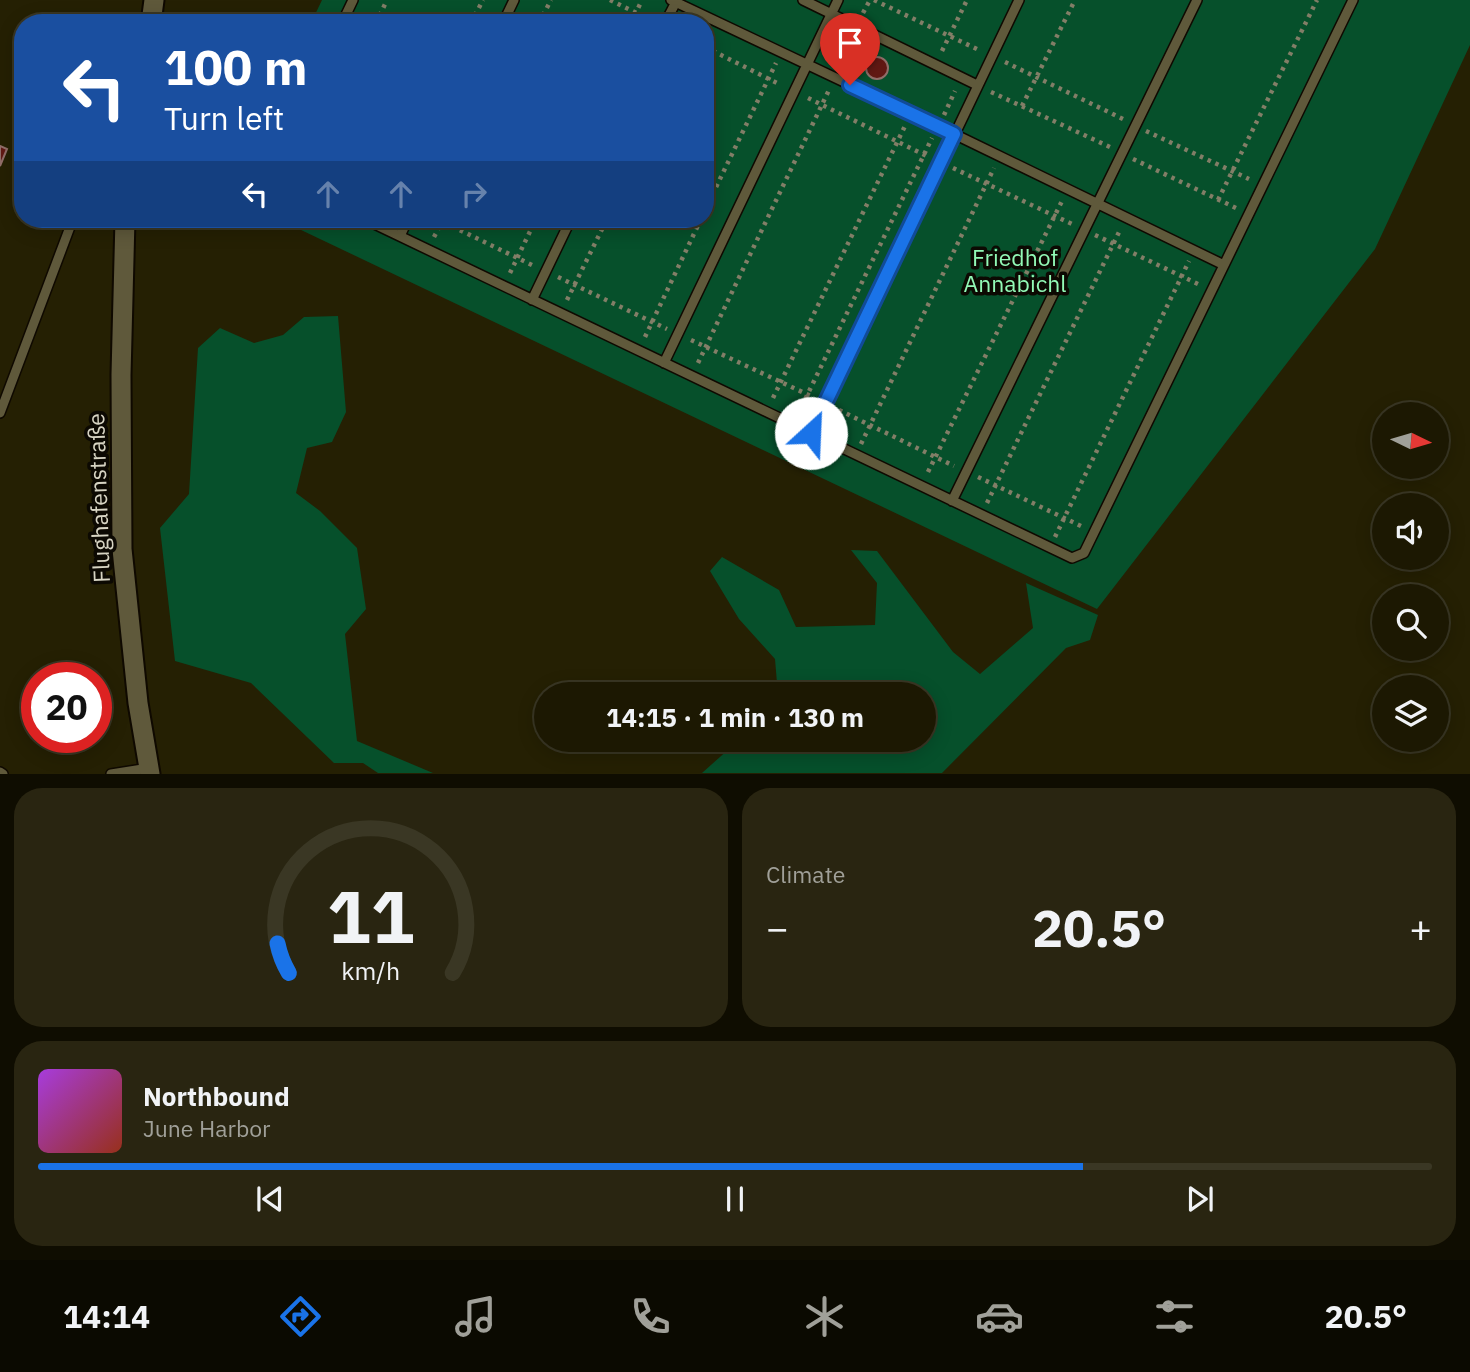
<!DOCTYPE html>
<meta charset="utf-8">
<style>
:root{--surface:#1c1802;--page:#292511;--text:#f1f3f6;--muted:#a0a099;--line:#3a3724;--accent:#1a73e8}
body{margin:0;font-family:"IBM Plex Sans",sans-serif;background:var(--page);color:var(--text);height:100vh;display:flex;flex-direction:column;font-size:26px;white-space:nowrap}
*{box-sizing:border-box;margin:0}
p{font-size:23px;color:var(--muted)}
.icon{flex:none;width:38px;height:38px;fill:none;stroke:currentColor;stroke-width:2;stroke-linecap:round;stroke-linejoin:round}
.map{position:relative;height:774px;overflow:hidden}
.side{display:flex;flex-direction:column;gap:14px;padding:14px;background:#0f0d01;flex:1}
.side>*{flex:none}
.hud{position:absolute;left:14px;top:14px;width:700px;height:214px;border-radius:28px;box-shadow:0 4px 18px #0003,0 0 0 2px var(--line);background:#1a4fa0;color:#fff;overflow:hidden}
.needle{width:46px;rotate:95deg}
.fabs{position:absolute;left:1372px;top:402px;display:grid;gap:14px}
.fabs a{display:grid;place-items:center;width:77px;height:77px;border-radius:50%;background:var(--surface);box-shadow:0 4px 18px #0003,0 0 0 2px var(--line);font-size:35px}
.speed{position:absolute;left:21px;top:662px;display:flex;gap:14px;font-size:35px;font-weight:700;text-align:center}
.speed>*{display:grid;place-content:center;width:91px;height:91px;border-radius:50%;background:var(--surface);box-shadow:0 4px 18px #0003,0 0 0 2px var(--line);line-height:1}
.speed .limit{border:10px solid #d22;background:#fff;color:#111}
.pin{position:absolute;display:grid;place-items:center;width:60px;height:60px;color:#fff;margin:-72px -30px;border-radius:50% 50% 50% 0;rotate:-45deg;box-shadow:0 0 7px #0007}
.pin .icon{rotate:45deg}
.me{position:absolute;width:77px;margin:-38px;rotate:25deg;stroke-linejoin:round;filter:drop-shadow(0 0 5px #0008)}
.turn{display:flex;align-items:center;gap:24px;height:147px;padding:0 35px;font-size:32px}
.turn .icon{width:91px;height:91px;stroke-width:2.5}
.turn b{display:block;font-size:49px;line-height:60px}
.lanes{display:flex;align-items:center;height:66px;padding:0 35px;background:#0003;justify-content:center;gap:35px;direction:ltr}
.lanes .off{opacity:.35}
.big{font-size:52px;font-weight:800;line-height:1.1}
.side .tile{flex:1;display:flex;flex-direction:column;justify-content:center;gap:10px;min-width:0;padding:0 24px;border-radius:28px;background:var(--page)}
.side .dial{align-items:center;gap:0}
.dial svg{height:182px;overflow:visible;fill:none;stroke:var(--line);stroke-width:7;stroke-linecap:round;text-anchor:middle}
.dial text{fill:var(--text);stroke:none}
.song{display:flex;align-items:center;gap:21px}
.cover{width:84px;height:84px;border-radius:10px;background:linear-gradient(135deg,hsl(280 70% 55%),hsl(10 70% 35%))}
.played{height:7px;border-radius:4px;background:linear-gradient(90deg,var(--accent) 75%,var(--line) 75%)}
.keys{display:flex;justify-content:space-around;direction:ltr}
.heat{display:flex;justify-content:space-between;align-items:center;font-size:38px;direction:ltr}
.side .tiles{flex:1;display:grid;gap:14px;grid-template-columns:1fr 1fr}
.tile:last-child{grid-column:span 2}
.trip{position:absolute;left:534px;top:682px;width:402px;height:70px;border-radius:35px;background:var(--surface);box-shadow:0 4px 18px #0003,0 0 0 2px var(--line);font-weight:800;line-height:70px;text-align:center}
.tabs{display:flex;height:112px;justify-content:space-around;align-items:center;background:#0b0a01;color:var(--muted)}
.tabs .icon{width:49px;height:49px}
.tabs .on{color:var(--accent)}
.tabs b{font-size:32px;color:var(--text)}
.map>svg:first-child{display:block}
.green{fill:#06502b}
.building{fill:#601813;stroke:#906d68;stroke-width:2}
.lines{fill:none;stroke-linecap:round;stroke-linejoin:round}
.service-casing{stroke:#0f0900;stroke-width:12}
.tertiary-casing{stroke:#0f0900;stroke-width:23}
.path{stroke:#827e67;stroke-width:4.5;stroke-dasharray:3.5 5;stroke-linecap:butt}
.service{stroke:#5f593b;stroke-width:9}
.tertiary{stroke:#5f593b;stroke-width:19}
.route-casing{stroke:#114b97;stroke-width:18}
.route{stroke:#1a73e8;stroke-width:12}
.labels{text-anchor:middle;stroke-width:7;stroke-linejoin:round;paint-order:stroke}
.park-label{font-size:23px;fill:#92f9b6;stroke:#0c0902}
.street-label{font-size:23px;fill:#d7d4c3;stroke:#0c0902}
</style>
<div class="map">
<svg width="1470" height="774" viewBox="0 0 1470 774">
<rect width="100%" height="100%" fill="#252003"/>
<path class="green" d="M322,0H1470V45L1375,249L1097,609L278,219H705V23H311Z
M338,316L346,412L332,442L307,448L296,493L320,511L357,548L366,609L345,634L357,741L433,773H378L363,763H334L251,683L175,661L160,528L189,494L198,348L220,328L254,343L283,335L304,317Z
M851,550L877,551L953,652L980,674L1033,628L1026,583L1098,615L1090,640L1066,648L942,773H702L739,740H924V695H778L775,659L739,619L710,571L722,557L779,590L796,627L875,625L877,583Z"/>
<path class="building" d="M866 68a11 11 0 1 1 22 0a11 11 0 1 1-22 0Z
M0,146L7,149L0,166Z"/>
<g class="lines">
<defs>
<path id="service" d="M671,0L954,134L1224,265
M803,0L977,85
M342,23L353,0
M503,23L514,0
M665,23L677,0
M364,219L1072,558L1084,553L1353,0
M400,236L408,219
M532,300L571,219
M664,363L838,0
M0,413L73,219
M812,433L1019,0
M952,501L1197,0
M0,772L3,774
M111,774L149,768"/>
<path id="tertiary" d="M151,23L154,0
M125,219L121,375L122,549L138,703L150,774"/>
</defs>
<use href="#service" class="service-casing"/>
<use href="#tertiary" class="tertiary-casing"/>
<path class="path" d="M610,0L653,21
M874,0L981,51
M863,13L870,0
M376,23L387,0
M471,23L483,0
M539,23L551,0
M631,23L642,0
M705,47L781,85
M942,51L967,0
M1005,62L1123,119
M991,92L1110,147
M808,98L929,157
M1022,106L1075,0
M944,115L955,91
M1146,131L1249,179
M1133,159L1236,208
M953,168L1072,224
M1218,200L1317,0
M705,210L776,63
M437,219L534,266
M1095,235L1198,284
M434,237L443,220
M510,273L536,219
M558,277L667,329
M567,300L607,219
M645,337L701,219
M691,340L813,397
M698,363L829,90
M773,398L905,126
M839,410L954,466
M798,414L932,138
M861,444L994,168
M928,472L1062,201
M978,477L1081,526
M987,503L1121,228
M1055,537L1189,261"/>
<use href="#service" class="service"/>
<use href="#tertiary" class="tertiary"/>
</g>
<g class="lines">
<defs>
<path id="route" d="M811,433L954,134L850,85"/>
</defs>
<use href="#route" class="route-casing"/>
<use href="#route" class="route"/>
</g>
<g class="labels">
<g class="park-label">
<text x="1015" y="266">Friedhof<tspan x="1015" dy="26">Annabichl</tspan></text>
</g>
<g class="street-label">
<text transform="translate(99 498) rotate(-92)" y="8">Flughafenstraße</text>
</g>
</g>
</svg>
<div class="fabs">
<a><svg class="needle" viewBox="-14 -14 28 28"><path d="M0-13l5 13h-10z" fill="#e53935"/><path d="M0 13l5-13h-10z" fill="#a0a099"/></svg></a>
<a><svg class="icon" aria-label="sound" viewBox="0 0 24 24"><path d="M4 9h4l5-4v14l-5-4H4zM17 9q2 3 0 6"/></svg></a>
<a><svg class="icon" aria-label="search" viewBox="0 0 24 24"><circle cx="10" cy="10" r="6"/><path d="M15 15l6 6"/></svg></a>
<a><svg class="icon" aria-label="layers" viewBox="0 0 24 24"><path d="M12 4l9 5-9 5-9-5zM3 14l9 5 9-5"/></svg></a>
</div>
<div class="speed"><div class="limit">20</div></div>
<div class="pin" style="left:850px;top:85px;background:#d93025"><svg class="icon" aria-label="arrive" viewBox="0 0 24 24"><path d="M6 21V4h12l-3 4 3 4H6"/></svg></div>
<svg class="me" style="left:811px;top:433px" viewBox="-20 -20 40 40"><circle r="19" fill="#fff"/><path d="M0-13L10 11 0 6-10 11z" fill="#1a73e8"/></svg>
<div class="trip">14:15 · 1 min · 130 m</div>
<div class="hud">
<div class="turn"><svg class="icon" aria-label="left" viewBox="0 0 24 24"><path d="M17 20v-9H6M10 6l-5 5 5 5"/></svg><div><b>100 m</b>Turn left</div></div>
<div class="lanes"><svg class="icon" aria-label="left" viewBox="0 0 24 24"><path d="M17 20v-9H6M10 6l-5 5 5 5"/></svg><svg class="icon off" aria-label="ahead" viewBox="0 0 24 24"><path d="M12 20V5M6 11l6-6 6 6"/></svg><svg class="icon off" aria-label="ahead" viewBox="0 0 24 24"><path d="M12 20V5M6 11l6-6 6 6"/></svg><svg class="icon off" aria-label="right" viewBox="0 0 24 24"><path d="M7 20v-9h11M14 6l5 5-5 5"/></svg></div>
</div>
</div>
<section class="side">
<div class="tiles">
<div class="tile dial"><svg viewBox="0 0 100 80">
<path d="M14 69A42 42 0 1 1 86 69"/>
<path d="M14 69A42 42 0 0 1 9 56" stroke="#1a73e8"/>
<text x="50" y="56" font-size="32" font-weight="700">11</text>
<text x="50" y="72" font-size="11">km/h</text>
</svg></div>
<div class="tile"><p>Climate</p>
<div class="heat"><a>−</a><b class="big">20.5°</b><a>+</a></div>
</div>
<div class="tile">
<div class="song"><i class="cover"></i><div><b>Northbound</b><p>June Harbor</p></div></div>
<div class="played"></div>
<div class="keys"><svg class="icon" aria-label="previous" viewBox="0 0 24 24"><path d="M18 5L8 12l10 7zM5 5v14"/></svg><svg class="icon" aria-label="pause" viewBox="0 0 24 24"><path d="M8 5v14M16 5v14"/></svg><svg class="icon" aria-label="next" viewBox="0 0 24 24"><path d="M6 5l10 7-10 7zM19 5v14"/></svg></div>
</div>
</div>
</section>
<nav class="tabs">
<b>14:14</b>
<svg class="icon on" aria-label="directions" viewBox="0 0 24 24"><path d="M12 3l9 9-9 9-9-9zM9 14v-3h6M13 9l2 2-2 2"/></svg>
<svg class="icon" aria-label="music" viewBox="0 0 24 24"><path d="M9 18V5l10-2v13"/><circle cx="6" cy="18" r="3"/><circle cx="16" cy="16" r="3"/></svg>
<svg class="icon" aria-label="phone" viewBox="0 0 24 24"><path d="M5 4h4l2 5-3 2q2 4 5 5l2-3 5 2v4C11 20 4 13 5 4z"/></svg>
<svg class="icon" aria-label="climate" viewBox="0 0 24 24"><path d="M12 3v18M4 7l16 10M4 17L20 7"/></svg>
<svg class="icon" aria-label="car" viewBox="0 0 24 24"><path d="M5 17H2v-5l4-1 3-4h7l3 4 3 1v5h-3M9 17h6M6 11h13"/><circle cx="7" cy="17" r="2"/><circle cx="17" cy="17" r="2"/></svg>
<svg class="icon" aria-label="filters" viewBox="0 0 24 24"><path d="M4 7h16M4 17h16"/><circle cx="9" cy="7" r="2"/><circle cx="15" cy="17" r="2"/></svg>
<b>20.5°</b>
</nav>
